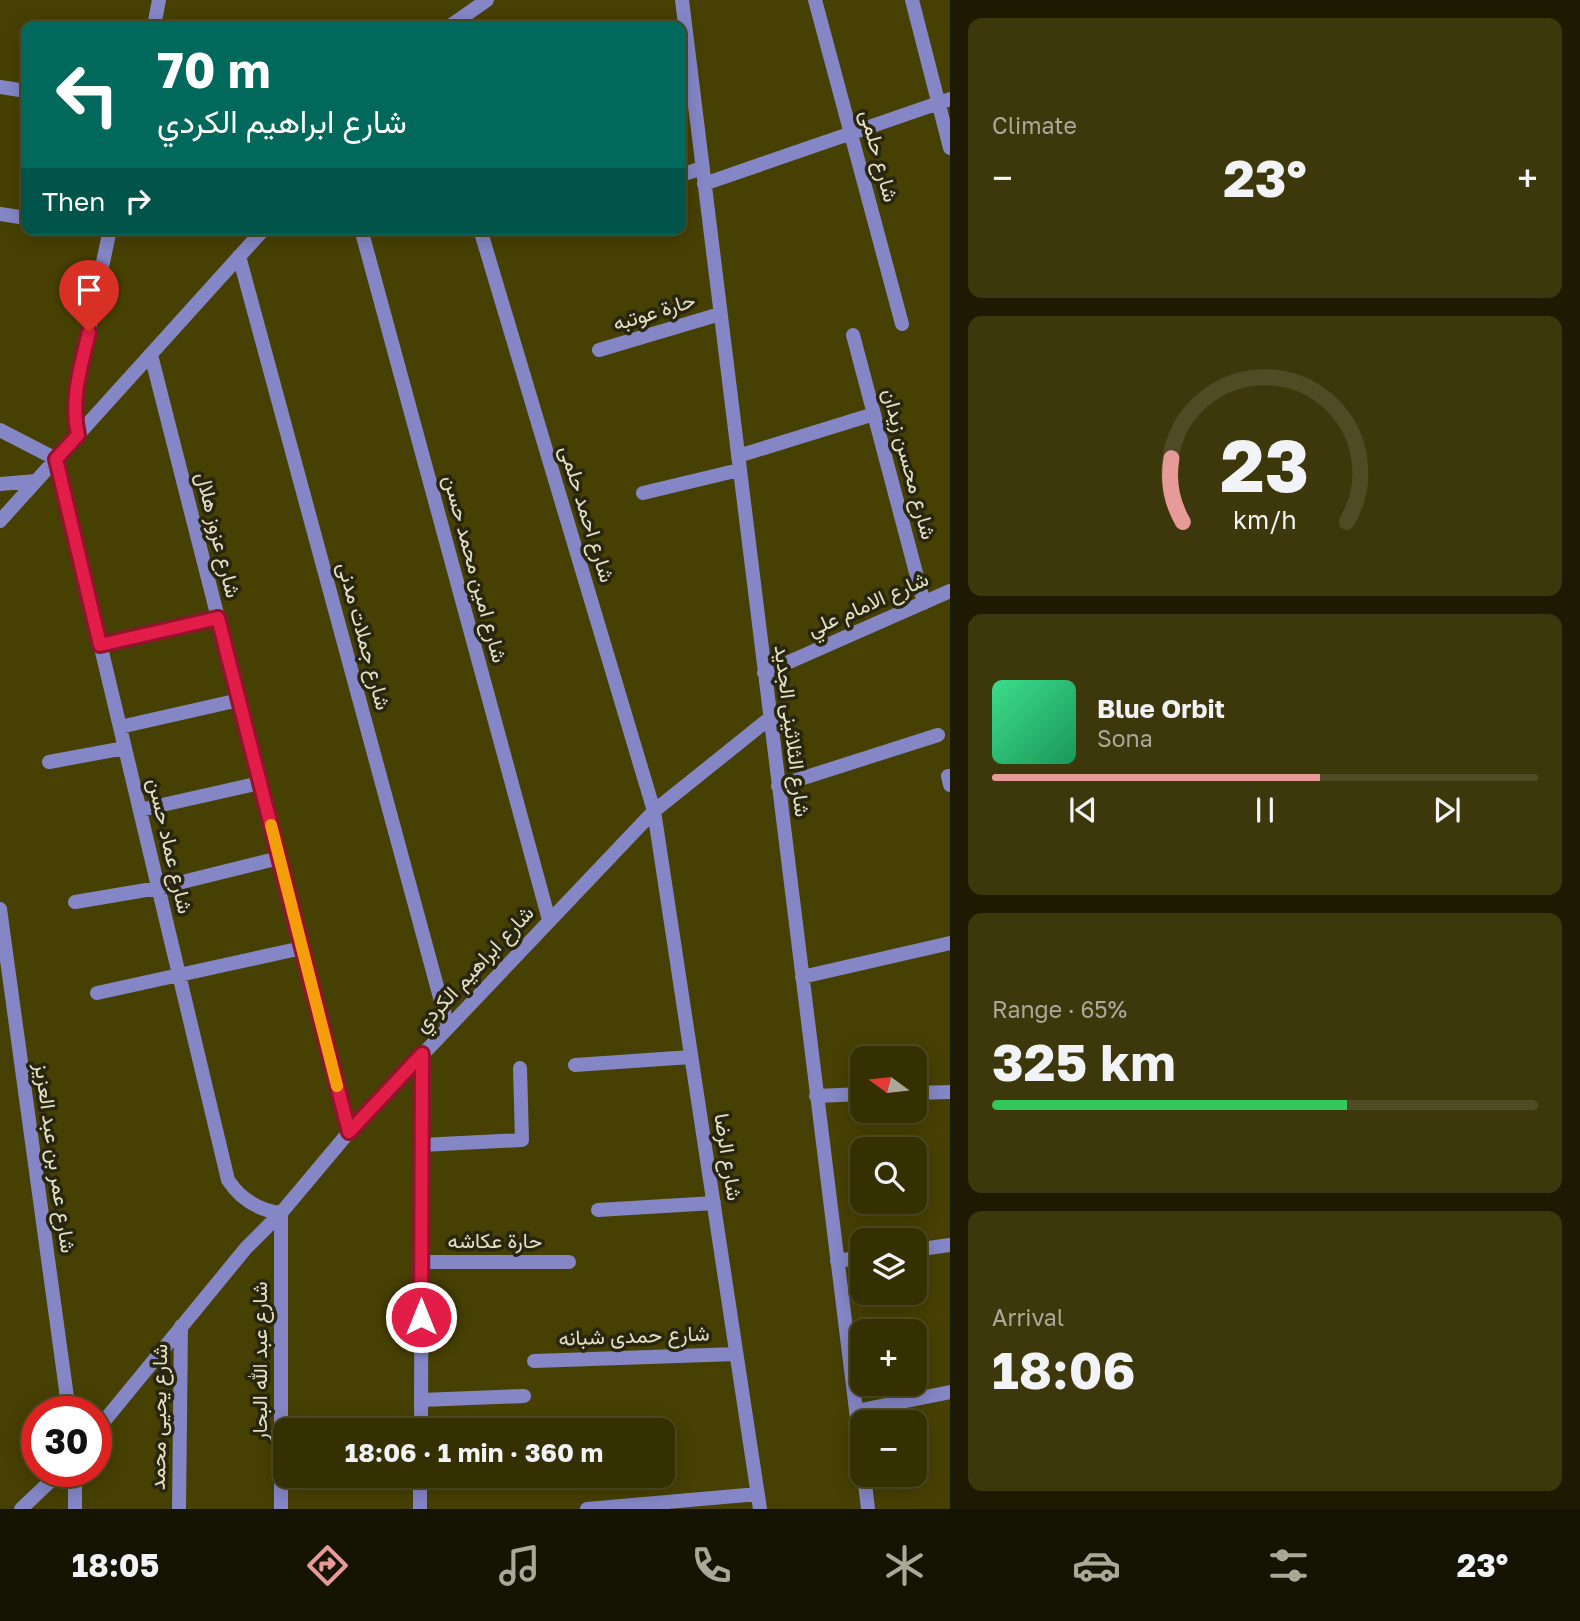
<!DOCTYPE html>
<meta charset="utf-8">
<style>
:root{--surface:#353002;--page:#3d380c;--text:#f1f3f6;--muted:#aaa999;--line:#4f4b24;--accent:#e69b98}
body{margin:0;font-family:"Golos Text",Vazirmatn,sans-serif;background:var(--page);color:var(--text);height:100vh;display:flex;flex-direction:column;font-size:26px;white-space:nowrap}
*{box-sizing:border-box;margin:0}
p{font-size:23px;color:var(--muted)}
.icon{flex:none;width:38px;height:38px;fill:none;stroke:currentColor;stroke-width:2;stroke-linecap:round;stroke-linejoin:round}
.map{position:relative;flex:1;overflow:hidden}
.panel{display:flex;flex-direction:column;gap:18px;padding:18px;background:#1d1a01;width:630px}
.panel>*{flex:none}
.guide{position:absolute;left:21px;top:21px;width:665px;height:214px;border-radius:14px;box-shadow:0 4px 18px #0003,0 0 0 2px var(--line);background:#00695c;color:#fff;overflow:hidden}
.needle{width:46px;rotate:285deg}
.tools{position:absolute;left:850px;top:1046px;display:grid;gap:14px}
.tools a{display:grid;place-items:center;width:77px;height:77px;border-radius:14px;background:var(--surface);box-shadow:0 4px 18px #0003,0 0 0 2px var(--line);font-size:35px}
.speed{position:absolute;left:21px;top:1396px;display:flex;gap:14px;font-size:35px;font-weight:700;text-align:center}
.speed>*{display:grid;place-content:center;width:91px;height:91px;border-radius:50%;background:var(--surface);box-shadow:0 4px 18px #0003,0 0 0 2px var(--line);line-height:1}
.speed .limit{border:10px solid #d22;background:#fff;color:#111}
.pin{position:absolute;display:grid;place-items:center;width:60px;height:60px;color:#fff;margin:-72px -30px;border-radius:50% 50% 50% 0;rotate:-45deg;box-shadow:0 0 7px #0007}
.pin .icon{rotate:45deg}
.me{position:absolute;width:77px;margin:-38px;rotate:0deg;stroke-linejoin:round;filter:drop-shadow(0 0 5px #0008)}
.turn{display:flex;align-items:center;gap:24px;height:147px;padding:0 21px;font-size:32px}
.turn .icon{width:91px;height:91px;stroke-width:2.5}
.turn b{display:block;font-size:49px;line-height:60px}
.then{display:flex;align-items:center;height:66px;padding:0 21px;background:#0003;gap:14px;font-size:26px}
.big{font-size:52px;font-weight:700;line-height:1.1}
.panel .card{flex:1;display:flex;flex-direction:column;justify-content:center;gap:10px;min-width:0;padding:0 24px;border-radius:14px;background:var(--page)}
.panel .dial{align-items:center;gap:0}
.dial svg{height:182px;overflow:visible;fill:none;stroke:var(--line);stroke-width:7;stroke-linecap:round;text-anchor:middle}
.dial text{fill:var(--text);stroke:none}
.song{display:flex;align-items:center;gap:21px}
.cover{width:84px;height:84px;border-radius:10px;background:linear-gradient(135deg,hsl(150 70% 55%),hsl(150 70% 35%))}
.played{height:7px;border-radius:4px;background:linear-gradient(90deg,var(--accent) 60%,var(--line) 60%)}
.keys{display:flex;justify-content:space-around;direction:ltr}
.heat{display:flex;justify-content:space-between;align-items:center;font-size:38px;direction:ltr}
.charge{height:10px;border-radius:5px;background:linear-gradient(90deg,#34c759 65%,var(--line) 0)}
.trip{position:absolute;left:273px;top:1418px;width:402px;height:70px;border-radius:14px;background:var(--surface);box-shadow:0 4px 18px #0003,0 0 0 2px var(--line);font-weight:700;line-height:70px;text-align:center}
.dock{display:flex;height:112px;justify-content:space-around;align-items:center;background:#151301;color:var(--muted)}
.dock .icon{width:49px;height:49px}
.dock .selected{color:var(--accent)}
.dock b{font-size:32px;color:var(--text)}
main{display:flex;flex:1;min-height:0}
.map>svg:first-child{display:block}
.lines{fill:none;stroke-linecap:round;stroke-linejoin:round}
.minor{stroke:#8486c6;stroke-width:14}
.route-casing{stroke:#92132f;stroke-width:18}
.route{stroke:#e11d48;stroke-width:12}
.slow{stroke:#f59e0b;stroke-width:12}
.labels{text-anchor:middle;stroke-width:7;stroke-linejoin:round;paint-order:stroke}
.street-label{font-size:21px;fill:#e3e0c4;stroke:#292610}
</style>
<main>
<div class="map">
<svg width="950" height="1509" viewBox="0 0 950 1509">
<rect width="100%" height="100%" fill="#474003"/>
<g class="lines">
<path class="minor" d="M682,0L863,1467
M815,0L902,324
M912,0L950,148
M154,26L159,0
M450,26L487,0
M0,87L26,91
M681,175L702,168
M704,184L950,99
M0,214L26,218
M361,229L549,920
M480,229L654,811L760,1509
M239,256L448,1027
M853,335L924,603
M599,350L720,314
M151,355L349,1132
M0,430L56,459L228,1180C241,1200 258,1210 281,1213V1509
M78,435L75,422V396L110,229
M738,456L874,414
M0,484L36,481
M643,493L739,470
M0,521L264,229
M100,645L218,618
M764,673L950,591
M120,727L239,700
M49,762L125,748
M948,776L950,785
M778,786L938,735
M140,810L260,783
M75,902L158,888L279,858
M0,909L69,1412
M802,977L950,943
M97,993L302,948
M575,1065L691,1057
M915,1093L950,1092
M816,1096L863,1094
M421,1145L522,1140L520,1068
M598,1210L714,1203
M915,1250L950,1245
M837,1261L863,1257
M421,1262H569
M534,1361L736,1354
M421,1400L524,1396
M856,1411L950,1392
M421,1430L422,1054
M96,1431L246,1248L281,1213L349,1132L654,811L770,718
M864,1475L868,1509
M21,1509L60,1472
M75,1509V1472
M179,1509L181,1326
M420,1509V1475
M587,1509L758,1494"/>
</g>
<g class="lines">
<defs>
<path id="route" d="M89,332C81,366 70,400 78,435L56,459L100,645L218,618L349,1132L422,1054L421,1317"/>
</defs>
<use href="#route" class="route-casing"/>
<use href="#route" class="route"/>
<path class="slow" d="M271,825L337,1086"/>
</g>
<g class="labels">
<g class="street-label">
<text transform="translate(879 156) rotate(75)" y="7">شارع حلمى</text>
<text transform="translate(654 312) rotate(-17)" y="7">حارة عوتبه</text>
<text transform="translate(909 464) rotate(75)" y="7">شارع محسن زيدان</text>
<text transform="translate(587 514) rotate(73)" y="7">شارع احمد حلمى</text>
<text transform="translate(218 535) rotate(76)" y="7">شارع عزوز هلال</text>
<text transform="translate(475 569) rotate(75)" y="7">شارع امين محمد حسن</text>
<text transform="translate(868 604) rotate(-24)" y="7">شارع الامام علي</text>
<text transform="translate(364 636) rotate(75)" y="7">شارع جملات مدنى</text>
<text transform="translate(792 731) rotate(83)" y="7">شارع الثلاثينى الجديد</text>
<text transform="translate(170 846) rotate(77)" y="7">شارع عماد حسن</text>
<text transform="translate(474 969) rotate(-47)" y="7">شارع ابراهيم الكردي</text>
<text transform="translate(728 1157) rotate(81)" y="7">شارع الرضا</text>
<text transform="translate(55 1158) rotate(82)" y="7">شارع عمر بن عبد العزيز</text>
<text x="495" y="1248">حارة عكاشه</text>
<text transform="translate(634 1336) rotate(-2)" y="7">شارع حمدى شبانه</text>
<text transform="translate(260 1361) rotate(-90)" y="7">شارع عبد الله البحار</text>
<text transform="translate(159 1417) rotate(-89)" y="7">شارع يحيى محمد</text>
</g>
</g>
</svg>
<div class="tools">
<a><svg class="needle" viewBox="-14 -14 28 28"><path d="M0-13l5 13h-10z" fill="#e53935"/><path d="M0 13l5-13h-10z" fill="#aaa999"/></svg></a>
<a><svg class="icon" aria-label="search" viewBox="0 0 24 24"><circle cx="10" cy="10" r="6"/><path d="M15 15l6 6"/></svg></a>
<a><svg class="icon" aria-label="layers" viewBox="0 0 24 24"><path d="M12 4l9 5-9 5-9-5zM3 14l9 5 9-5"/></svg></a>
<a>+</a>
<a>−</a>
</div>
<div class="speed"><div class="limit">30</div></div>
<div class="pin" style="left:89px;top:332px;background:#d93025"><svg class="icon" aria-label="arrive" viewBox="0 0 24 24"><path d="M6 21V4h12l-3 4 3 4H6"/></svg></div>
<svg class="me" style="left:421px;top:1317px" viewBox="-20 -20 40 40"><circle r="17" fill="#e11d48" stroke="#fff" stroke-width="3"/><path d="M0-11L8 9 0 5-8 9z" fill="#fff"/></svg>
<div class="trip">18:06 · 1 min · 360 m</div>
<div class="guide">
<div class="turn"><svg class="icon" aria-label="left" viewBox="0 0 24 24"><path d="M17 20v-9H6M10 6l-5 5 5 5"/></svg><div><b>70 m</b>شارع ابراهيم الكردي</div></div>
<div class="then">Then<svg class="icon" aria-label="right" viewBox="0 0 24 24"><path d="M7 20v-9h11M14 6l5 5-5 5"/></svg></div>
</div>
</div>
<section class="panel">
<div class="card"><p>Climate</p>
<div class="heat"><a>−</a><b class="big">23°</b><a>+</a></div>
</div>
<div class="card dial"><svg viewBox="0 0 100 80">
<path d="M14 69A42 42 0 1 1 86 69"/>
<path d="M14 69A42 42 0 0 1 9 41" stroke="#e69b98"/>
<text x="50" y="56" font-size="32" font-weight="700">23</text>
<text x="50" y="72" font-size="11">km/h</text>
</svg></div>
<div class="card">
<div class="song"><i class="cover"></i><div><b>Blue Orbit</b><p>Sona</p></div></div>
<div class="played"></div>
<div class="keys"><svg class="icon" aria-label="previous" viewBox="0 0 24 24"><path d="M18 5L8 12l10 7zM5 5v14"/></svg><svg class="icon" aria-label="pause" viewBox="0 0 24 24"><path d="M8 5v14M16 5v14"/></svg><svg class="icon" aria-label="next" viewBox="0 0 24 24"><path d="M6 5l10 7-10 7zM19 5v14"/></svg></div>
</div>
<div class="card"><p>Range · 65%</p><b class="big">325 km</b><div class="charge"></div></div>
<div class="card"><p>Arrival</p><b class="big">18:06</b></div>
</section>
</main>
<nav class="dock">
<b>18:05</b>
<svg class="icon selected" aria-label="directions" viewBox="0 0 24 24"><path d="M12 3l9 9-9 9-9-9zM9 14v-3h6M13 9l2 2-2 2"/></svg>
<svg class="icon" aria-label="music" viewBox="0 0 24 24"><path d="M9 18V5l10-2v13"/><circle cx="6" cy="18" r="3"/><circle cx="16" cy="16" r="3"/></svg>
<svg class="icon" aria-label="phone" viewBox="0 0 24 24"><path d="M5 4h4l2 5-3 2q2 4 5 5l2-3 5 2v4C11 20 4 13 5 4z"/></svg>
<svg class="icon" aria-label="climate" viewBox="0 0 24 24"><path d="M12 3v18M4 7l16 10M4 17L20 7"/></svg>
<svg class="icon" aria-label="car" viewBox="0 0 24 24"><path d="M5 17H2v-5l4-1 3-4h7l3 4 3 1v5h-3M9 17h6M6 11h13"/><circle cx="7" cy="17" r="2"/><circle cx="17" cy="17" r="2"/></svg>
<svg class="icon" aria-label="filters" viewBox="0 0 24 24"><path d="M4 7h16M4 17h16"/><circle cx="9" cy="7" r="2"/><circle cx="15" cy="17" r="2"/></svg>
<b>23°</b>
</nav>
